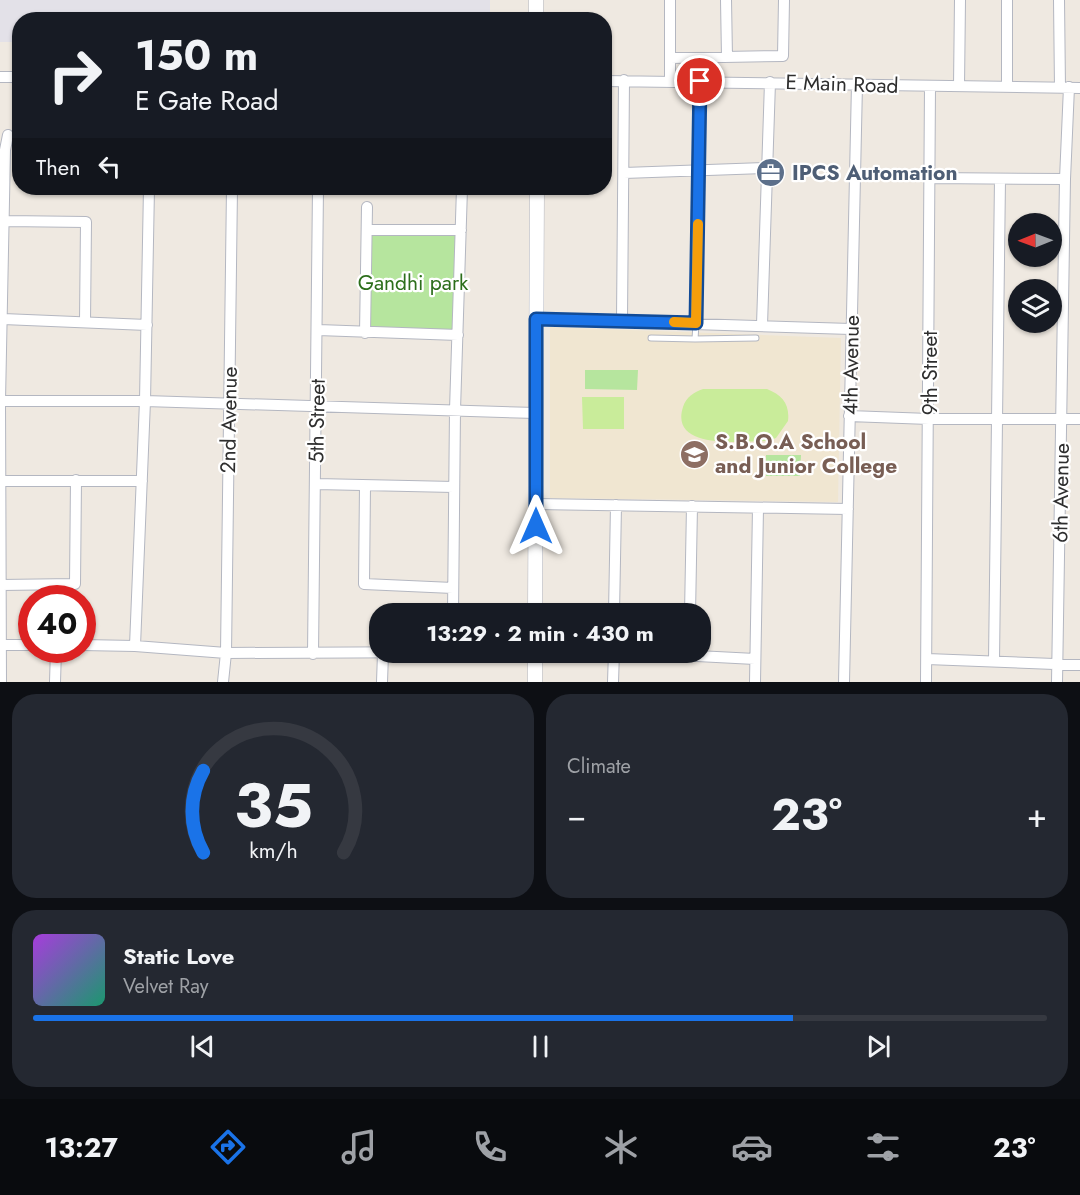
<!DOCTYPE html>
<meta charset="utf-8">
<style>
:root{--surface:#171b24;--page:#242831;--text:#f1f3f6;--muted:#9ea1a6;--line:#363941;--accent:#1a73e8}
body{margin:0;font-family:Jost,sans-serif;background:var(--page);color:var(--text);height:100vh;display:flex;flex-direction:column;font-size:22px;white-space:nowrap}
*{box-sizing:border-box;margin:0}
p{font-size:20px;color:var(--muted)}
.icon{flex:none;width:33px;height:33px;fill:none;stroke:currentColor;stroke-width:2;stroke-linecap:round;stroke-linejoin:round}
.map{position:relative;height:682px;overflow:hidden}
.panel{display:flex;flex-direction:column;gap:12px;padding:12px;background:#0d0f14;flex:1}
.panel>*{flex:none}
.top-card{position:absolute;left:12px;top:12px;width:600px;height:183px;border-radius:24px;box-shadow:0 2px 4px #0004;background:#171b24;color:var(--text);overflow:hidden}
.needle{width:39px;rotate:269deg}
.buttons{position:absolute;left:1008px;top:213px;display:grid;gap:12px}
.buttons a{display:grid;place-items:center;width:54px;height:54px;border-radius:50%;background:var(--surface);box-shadow:0 2px 4px #0004;font-size:30px}
.speed{position:absolute;left:18px;top:585px;display:flex;gap:12px;font-size:30px;font-weight:700;text-align:center}
.speed>*{display:grid;place-content:center;width:78px;height:78px;border-radius:50%;background:var(--surface);box-shadow:0 2px 4px #0004;line-height:1}
.speed .limit{border:9px solid #d22;background:#fff;color:#111}
.pin{position:absolute;display:grid;place-items:center;width:51px;height:51px;color:#fff;margin:-26px;border:3px solid #fff;border-radius:50%;box-shadow:0 2px 6px #0007}
.me{position:absolute;width:66px;margin:-33px;rotate:0deg;stroke-linejoin:round;filter:drop-shadow(0 0 4px #0008)}
.turn{display:flex;align-items:center;gap:21px;height:126px;padding:0 24px;font-size:27px}
.turn .icon{width:78px;height:78px;stroke-width:2.5}
.turn b{display:block;font-size:42px;line-height:51px}
.then{display:flex;align-items:center;height:57px;padding:0 24px;background:#0003;gap:12px;font-size:22px}
.big{font-size:45px;font-weight:700;line-height:1.1}
.panel .card{flex:1;display:flex;flex-direction:column;justify-content:center;gap:9px;min-width:0;padding:0 21px;border-radius:24px;background:var(--page)}
.panel .dial{align-items:center;gap:0}
.dial svg{height:156px;overflow:visible;fill:none;stroke:var(--line);stroke-width:7;stroke-linecap:round;text-anchor:middle}
.dial text{fill:var(--text);stroke:none}
.song{display:flex;align-items:center;gap:18px}
.cover{width:72px;height:72px;border-radius:9px;background:linear-gradient(135deg,hsl(280 70% 55%),hsl(160 70% 35%))}
.played{height:6px;border-radius:3px;background:linear-gradient(90deg,var(--accent) 75%,var(--line) 75%)}
.keys{display:flex;justify-content:space-around;direction:ltr}
.heat{display:flex;justify-content:space-between;align-items:center;font-size:33px;direction:ltr}
.panel .tiles{flex:1;display:grid;gap:12px;grid-template-columns:1fr 1fr}
.card:last-child{grid-column:span 2}
.trip{position:absolute;left:369px;top:603px;width:342px;height:60px;border-radius:24px;background:var(--surface);box-shadow:0 2px 4px #0004;font-weight:700;line-height:60px;text-align:center}
.menu{display:flex;height:96px;justify-content:space-around;align-items:center;background:#090b0e;color:var(--muted)}
.menu .icon{width:42px;height:42px}
.menu .on{color:var(--accent)}
.menu b{font-size:27px;color:var(--text)}
.map>svg:first-child{display:block}
.industrial{fill:#e3e1e8}
.education{fill:#f0e6d1}
.green{fill:#b6e59e}
.pitch{fill:#c9ec9a}
.lines{fill:none;stroke-linecap:round;stroke-linejoin:round}
.service-casing{stroke:#b4b7c1;stroke-width:7}
.minor-casing{stroke:#b4b7c1;stroke-width:12}
.tertiary-casing{stroke:#b4b7c1;stroke-width:15}
.service{stroke:#fff;stroke-width:5}
.minor{stroke:#fff;stroke-width:10}
.tertiary{stroke:#fff;stroke-width:14}
.route-casing{stroke:#114b97;stroke-width:15}
.route{stroke:#1a73e8;stroke-width:10}
.slow{stroke:#f59e0b;stroke-width:10}
.labels{text-anchor:middle;stroke-width:4.5;stroke-linejoin:round;paint-order:stroke}
.street-label{font-size:21px;fill:#2e2e2e;stroke:#fff}
.service-label{font-size:21px;font-weight:bold;fill:#4e5e75;stroke:#fff;text-anchor:start}
.park-label{font-size:21px;fill:#2c6e1b;stroke:#fff}
.education-label{font-size:21px;font-weight:bold;fill:#785e54;stroke:#fff;text-anchor:start}
</style>
<div class="map">
<svg width="1080" height="682" viewBox="0 0 1080 682">
<rect width="100%" height="100%" fill="#efe9e1"/>
<path class="industrial" d="M0,0H490V19L20,20L19,42H0Z"/>
<path class="education" d="M550,327L841,338L838,502L550,498Z"/>
<path class="green" d="M372,234L458,236L453,332L370,330Z
M585,370H638L637,390L585,389Z
M766,455H801L800,476H766Z"/>
<path class="pitch" d="M703,389H767C782,395 790,404 788,421L776,438L768,441C744,441 669,451 683,407C686,397 694,392 703,389Z
M582,397H624V429H583Z"/>
<g class="lines">
<defs>
<path id="service" d="M651,338L695,339L696,324
M695,339L756,338"/>
<path id="minor" d="M670,0V58
M726,0L727,57
M1059,0L1060,88
M0,77H20
M604,81L1080,88
M670,81V58L783,56L784,0
M959,86L960,0
M1007,87V0
M624,173L766,168
M930,178L1065,179
M6,221L86,222L85,322
M367,230H461
M3,319L147,325
M536,319L851,329
M622,320L624,80
M696,323L700,81
M762,325L770,82
M318,330L458,335
M365,333L367,207
M0,401H145L536,413
M849,416L929,419H1080
M2,481H142
M316,484L454,487
M365,486L364,584L453,588
M536,504L848,509
M1,585L75,584L76,480
M453,614L455,410L462,188
M614,614L616,505
M690,614L692,506
M1,645H32
M82,645L135,646L226,653L452,652
M135,646L145,401L149,188
M620,652L755,659
M313,654L318,188
M927,659L1080,665
M994,661L1000,179
M1,682L0,401L5,150L8,135
M55,682L56,650
M223,682L226,653L232,188
M382,682L383,654
M613,682L614,652
M755,682L758,508
M844,682L857,84
M926,682L930,86
M1057,682L1065,179L1069,87"/>
<path id="tertiary" d="M536,0V20
M535,614L537,188
M535,682V652"/>
</defs>
<use href="#service" class="service-casing"/>
<use href="#minor" class="minor-casing"/>
<use href="#tertiary" class="tertiary-casing"/>
<use href="#service" class="service"/>
<use href="#minor" class="minor"/>
<use href="#tertiary" class="tertiary"/>
</g>
<g class="lines">
<defs>
<path id="route" d="M536,526V319L696,323L700,81"/>
</defs>
<use href="#route" class="route-casing"/>
<use href="#route" class="route"/>
<path class="slow" d="M674,322L696,323L698,224"/>
</g>
<defs>
<symbol id="office-disc" viewBox="-11 -11 22 22"><circle r="9.5" fill="#5c6f8a" stroke="#fff"/><path d="M-6-3h4V-5.5h4V-3h4V5H-6ZM-1-4.5V-3h2v-1.5ZM-6 0V1H6V0Z" fill="#fff"/></symbol>
<symbol id="school-disc" viewBox="-11 -11 22 22"><circle r="9.5" fill="#8d6e63" stroke="#fff"/><path d="M0-5L7-2L0 1L-7-2ZM-4 1L0 2.5L4 1V4Q0 6-4 4Z" fill="#fff"/></symbol>
</defs>
<g fill-rule="evenodd">
<use href="#office-disc" x="754" y="156" width="33" height="33"/>
<use href="#school-disc" x="678" y="438" width="33" height="33"/>
</g>
<g class="labels">
<g class="street-label">
<text transform="translate(842 84) rotate(2)" y="7">E Main Road</text>
<text transform="translate(851 365) rotate(-89)" y="7">4th Avenue</text>
<text transform="translate(930 373) rotate(-90)" y="7">9th Street</text>
<text transform="translate(229 420) rotate(-89)" y="7">2nd Avenue</text>
<text transform="translate(317 421) rotate(-89)" y="7">5th Street</text>
<text transform="translate(1061 493) rotate(-89)" y="7">6th Avenue</text>
</g>
<g class="service-label">
<text x="792" y="180">IPCS Automation</text>
</g>
<g class="park-label">
<text x="413" y="290">Gandhi park</text>
</g>
<g class="education-label">
<text x="715" y="449">S.B.O.A School<tspan x="715" dy="24">and Junior College</tspan></text>
</g>
</g>
</svg>
<div class="buttons">
<a><svg class="needle" viewBox="-14 -14 28 28"><path d="M0-13l5 13h-10z" fill="#e53935"/><path d="M0 13l5-13h-10z" fill="#9ea1a6"/></svg></a>
<a><svg class="icon" aria-label="layers" viewBox="0 0 24 24"><path d="M12 4l9 5-9 5-9-5zM3 14l9 5 9-5"/></svg></a>
</div>
<div class="speed"><div class="limit">40</div></div>
<div class="pin" style="left:700px;top:81px;background:#d93025"><svg class="icon" aria-label="arrive" viewBox="0 0 24 24"><path d="M6 21V4h12l-3 4 3 4H6"/></svg></div>
<svg class="me" style="left:536px;top:526px" viewBox="-20 -20 40 40"><path d="M0-17L14 15 0 8-14 15z" fill="#1a73e8" stroke="#fff" stroke-width="4"/></svg>
<div class="trip">13:29 · 2 min · 430 m</div>
<div class="top-card">
<div class="turn"><svg class="icon" aria-label="right" viewBox="0 0 24 24"><path d="M7 20v-9h11M14 6l5 5-5 5"/></svg><div><b>150 m</b>E Gate Road</div></div>
<div class="then">Then<svg class="icon" aria-label="left" viewBox="0 0 24 24"><path d="M17 20v-9H6M10 6l-5 5 5 5"/></svg></div>
</div>
</div>
<section class="panel">
<div class="tiles">
<div class="card dial"><svg viewBox="0 0 100 80">
<path d="M14 69A42 42 0 1 1 86 69"/>
<path d="M14 69A42 42 0 0 1 14 27" stroke="#1a73e8"/>
<text x="50" y="56" font-size="32" font-weight="700">35</text>
<text x="50" y="72" font-size="11">km/h</text>
</svg></div>
<div class="card"><p>Climate</p>
<div class="heat"><a>−</a><b class="big">23°</b><a>+</a></div>
</div>
<div class="card">
<div class="song"><i class="cover"></i><div><b>Static Love</b><p>Velvet Ray</p></div></div>
<div class="played"></div>
<div class="keys"><svg class="icon" aria-label="previous" viewBox="0 0 24 24"><path d="M18 5L8 12l10 7zM5 5v14"/></svg><svg class="icon" aria-label="pause" viewBox="0 0 24 24"><path d="M8 5v14M16 5v14"/></svg><svg class="icon" aria-label="next" viewBox="0 0 24 24"><path d="M6 5l10 7-10 7zM19 5v14"/></svg></div>
</div>
</div>
</section>
<nav class="menu">
<b>13:27</b>
<svg class="icon on" aria-label="directions" viewBox="0 0 24 24"><path d="M12 3l9 9-9 9-9-9zM9 14v-3h6M13 9l2 2-2 2"/></svg>
<svg class="icon" aria-label="music" viewBox="0 0 24 24"><path d="M9 18V5l10-2v13"/><circle cx="6" cy="18" r="3"/><circle cx="16" cy="16" r="3"/></svg>
<svg class="icon" aria-label="phone" viewBox="0 0 24 24"><path d="M5 4h4l2 5-3 2q2 4 5 5l2-3 5 2v4C11 20 4 13 5 4z"/></svg>
<svg class="icon" aria-label="climate" viewBox="0 0 24 24"><path d="M12 3v18M4 7l16 10M4 17L20 7"/></svg>
<svg class="icon" aria-label="car" viewBox="0 0 24 24"><path d="M5 17H2v-5l4-1 3-4h7l3 4 3 1v5h-3M9 17h6M6 11h13"/><circle cx="7" cy="17" r="2"/><circle cx="17" cy="17" r="2"/></svg>
<svg class="icon" aria-label="filters" viewBox="0 0 24 24"><path d="M4 7h16M4 17h16"/><circle cx="9" cy="7" r="2"/><circle cx="15" cy="17" r="2"/></svg>
<b>23°</b>
</nav>
